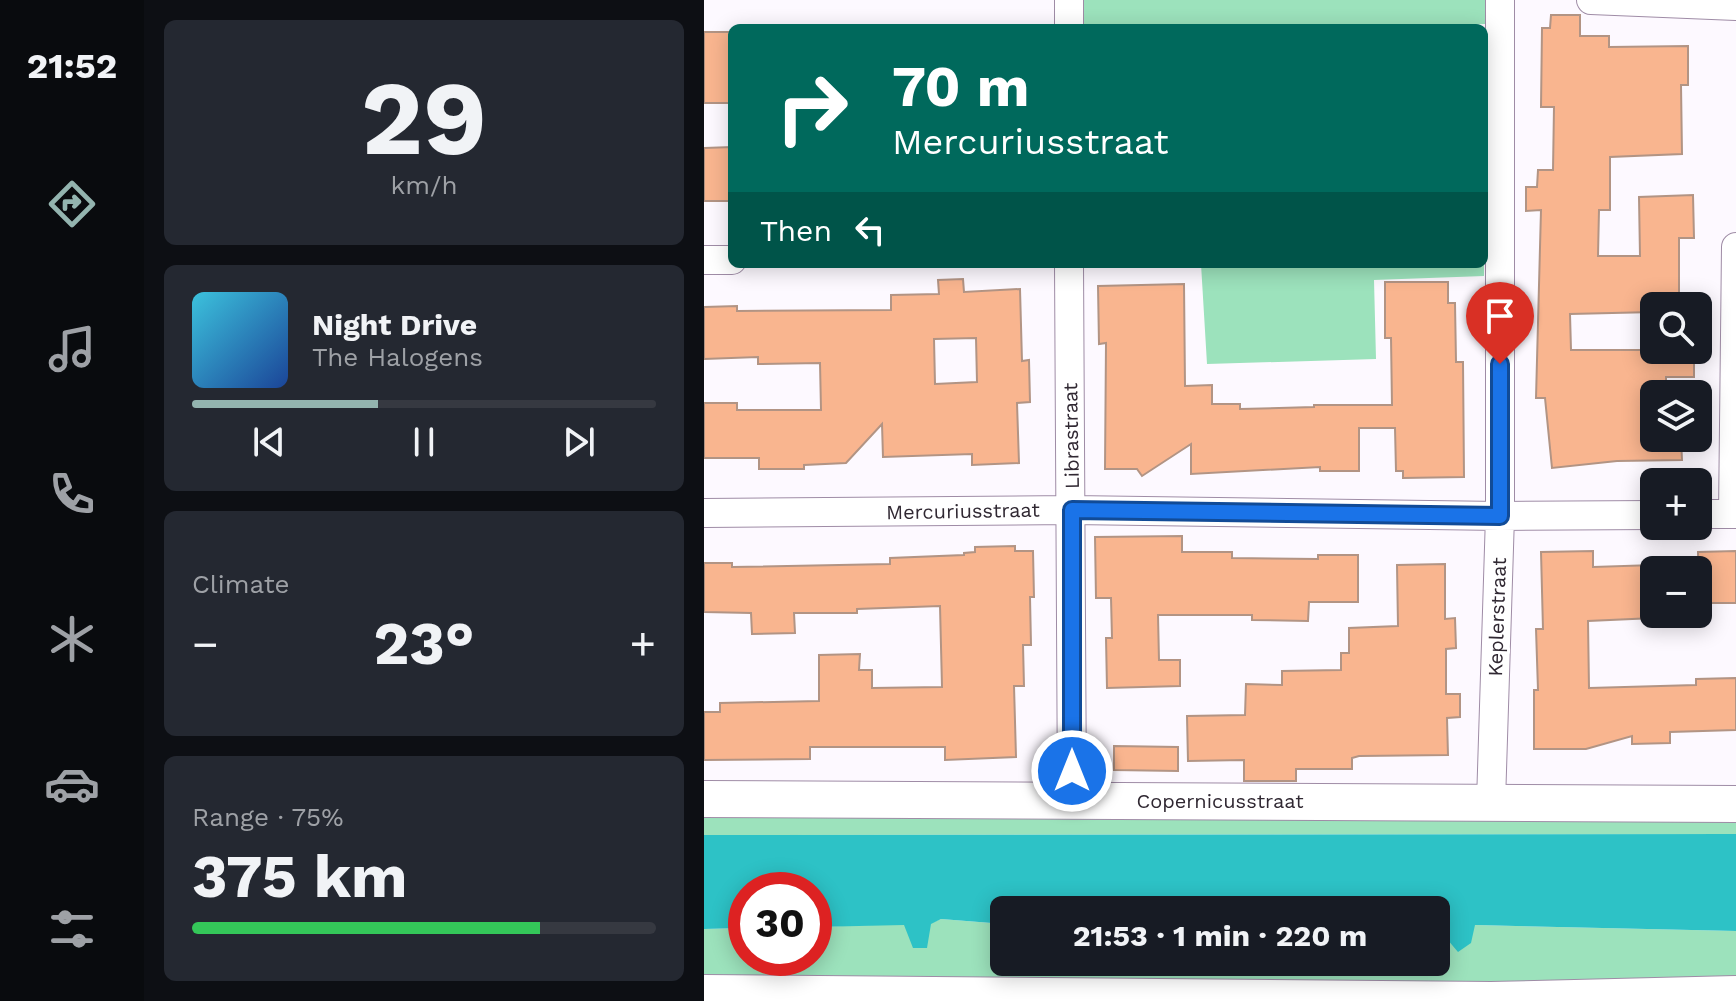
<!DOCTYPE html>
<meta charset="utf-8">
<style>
:root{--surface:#171b24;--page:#242831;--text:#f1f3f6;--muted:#9ea1a6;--line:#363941;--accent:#93b4af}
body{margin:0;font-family:"Work Sans",sans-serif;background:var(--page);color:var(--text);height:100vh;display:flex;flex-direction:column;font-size:30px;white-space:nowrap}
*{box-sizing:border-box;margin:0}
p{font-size:26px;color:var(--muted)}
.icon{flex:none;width:44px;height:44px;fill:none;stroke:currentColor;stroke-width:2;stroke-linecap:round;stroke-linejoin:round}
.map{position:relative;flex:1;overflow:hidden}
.side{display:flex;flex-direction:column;gap:20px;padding:20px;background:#0d0f14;width:560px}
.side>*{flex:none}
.guide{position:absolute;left:24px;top:24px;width:760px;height:244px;border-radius:12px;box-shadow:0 4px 20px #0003;background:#00695c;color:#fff;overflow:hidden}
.fabs{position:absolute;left:936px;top:292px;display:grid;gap:16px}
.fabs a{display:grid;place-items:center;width:72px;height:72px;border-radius:12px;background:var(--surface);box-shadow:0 4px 20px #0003;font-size:40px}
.speed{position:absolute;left:24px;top:872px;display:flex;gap:16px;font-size:40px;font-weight:700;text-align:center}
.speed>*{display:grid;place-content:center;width:104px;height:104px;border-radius:50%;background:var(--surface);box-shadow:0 4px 20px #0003;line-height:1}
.speed .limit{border:12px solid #d22;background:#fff;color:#111}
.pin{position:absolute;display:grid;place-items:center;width:68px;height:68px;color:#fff;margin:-82px -34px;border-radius:50% 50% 50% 0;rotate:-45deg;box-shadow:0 0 8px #0007}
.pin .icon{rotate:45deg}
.me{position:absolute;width:88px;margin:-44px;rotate:0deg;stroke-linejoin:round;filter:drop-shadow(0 0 6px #0008)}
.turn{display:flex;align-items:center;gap:28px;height:168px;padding:0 32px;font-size:36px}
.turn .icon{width:104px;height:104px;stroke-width:2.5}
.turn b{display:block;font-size:56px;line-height:68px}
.then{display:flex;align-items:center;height:76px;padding:0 32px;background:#0003;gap:16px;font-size:30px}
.big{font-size:60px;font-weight:700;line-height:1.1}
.side .card{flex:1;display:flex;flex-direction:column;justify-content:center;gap:12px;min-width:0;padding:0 28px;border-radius:12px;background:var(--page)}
.side .dial{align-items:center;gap:0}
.dial b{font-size:104px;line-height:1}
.song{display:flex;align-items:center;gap:24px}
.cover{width:96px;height:96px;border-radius:12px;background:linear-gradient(135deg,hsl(190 70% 55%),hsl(220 70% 35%))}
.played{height:8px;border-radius:4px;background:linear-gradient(90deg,var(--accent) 40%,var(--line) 40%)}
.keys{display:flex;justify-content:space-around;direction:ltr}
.heat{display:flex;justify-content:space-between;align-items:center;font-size:44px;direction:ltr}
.charge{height:12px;border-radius:6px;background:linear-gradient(90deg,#34c759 75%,var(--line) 0)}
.trip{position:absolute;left:286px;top:896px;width:460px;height:80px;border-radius:12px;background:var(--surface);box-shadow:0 4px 20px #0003;font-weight:700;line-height:80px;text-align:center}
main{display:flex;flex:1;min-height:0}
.tab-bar{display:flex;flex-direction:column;width:144px;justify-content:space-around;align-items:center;background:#090b0e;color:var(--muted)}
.tab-bar .icon{width:56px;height:56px}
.tab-bar .on{color:var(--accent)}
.tab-bar b{font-size:36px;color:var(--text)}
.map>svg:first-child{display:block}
.green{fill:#9ce2bc}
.water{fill:#2dc2c6}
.building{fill:#f9b58f;stroke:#b29484;stroke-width:2;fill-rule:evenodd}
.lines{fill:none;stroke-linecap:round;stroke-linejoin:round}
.minor-casing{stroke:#9f8ca6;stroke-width:30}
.tertiary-casing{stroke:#9f8ca6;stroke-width:38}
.minor{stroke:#fff;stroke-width:28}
.tertiary{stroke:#fff;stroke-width:36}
.route-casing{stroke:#114b97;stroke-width:20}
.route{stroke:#1a73e8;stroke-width:14}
.labels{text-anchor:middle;stroke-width:6;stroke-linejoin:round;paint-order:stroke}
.street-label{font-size:20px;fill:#302832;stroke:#fff}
</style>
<main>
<nav class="tab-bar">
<b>21:52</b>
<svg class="icon on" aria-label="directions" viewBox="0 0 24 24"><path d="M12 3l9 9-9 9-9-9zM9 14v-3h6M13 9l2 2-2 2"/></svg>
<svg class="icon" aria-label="music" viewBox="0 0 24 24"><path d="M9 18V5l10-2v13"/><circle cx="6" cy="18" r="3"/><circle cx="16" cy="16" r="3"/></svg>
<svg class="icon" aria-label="phone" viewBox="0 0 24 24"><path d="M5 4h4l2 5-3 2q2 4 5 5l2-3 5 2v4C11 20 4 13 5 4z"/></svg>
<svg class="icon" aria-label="climate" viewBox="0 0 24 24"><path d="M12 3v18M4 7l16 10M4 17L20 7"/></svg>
<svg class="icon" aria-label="car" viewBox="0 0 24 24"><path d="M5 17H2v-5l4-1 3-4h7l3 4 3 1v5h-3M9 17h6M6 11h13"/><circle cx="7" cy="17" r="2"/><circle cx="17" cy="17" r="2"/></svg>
<svg class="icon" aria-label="filters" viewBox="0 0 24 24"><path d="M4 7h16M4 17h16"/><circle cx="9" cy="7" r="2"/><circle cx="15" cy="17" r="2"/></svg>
</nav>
<section class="side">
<div class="card dial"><b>29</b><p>km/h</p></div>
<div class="card">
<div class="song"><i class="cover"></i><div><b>Night Drive</b><p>The Halogens</p></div></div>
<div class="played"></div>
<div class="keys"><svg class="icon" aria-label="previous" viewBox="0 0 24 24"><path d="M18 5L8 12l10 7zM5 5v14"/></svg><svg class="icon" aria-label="pause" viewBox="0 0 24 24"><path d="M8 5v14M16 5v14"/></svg><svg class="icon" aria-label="next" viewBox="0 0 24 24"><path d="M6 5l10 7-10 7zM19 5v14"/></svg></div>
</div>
<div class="card"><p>Climate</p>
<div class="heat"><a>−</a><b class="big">23°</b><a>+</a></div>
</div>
<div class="card"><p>Range · 75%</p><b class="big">375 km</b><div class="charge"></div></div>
</section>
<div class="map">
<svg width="1032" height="1001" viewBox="0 0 1032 1001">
<rect width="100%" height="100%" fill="#fdf9ff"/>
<path class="green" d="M375,0H781V24L671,28H375Z
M497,264H780V276L670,280L672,359L503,364Z
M0,814L1032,815V834L0,835Z
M237,919L300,924V962H732V927L771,925L1032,931V985L0,983V929L42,928V958H110V927L227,923Z"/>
<path class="water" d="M1032,834V931L771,925L767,943L754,952L743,939L742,927H732V910H300V924L237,919L227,924L223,948H209L200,925L110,927V890H42V928L0,929V835Z"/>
<path class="building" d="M847,15H876V36H905V47L984,46V85H977L978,154L906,157V210H895L894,256H936L935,197L989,195L990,238H975V306H950V312L866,314L867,350H990V377H962V384H950V438H977L978,460L913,461L848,468L841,398H832L837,210L822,211V187H833L834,170H849L850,107H837L838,28H846Z
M0,32H28V103H0Z
M28,147V201H0V148Z
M259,279L260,292L316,289L318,361L325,360L326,402L313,403L315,463L268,465V454L179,457L178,424L142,463L100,465V469H55V458H0V403H33V410H117L116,363L54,364V357L0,359V307L33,306V311L187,310V295L235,294L234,280ZM272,338L273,382L231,384L230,339Z
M681,282H744V303H751L752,362H759L760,477L699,478V471H692L691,428H655V471H616V467L487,474V444L438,476L433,469H401L402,343L395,344L394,286L480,284L481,386L508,385V404H536V409L610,407V405H688L687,338H681Z
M478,536V552H528V558L614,559V555H654V602H605L604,621L548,620V615H454L455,660H476V686L403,688L402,638H408L407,598H392L391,537Z
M311,546V551H329L330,597H326L327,645H319L320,686H310L312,757L241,760V747H106V759L0,760V712H16V703L115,701V655L156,654L155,670H168V688L238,687L236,606L153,609V613H90L91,633L48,634L47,613L0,612V563H28V567L186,564V558L260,555V553L271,552V547Z
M889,551V567L950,565V618L884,621L885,688L992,685V679L1032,678V730L966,732V743L928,744V736L882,749H830V690H834L832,629H839L837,552Z
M1032,551V603H995L994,552Z
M741,564V619L751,618L752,648L742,649V694H756V717L743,718L744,755L655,756L648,758V769H592V781H540V760L484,761L483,716L541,715L542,684L578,685V671L637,670V653H645V628L694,626L693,565Z
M410,746L474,747V771L410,770Z"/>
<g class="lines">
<defs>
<path id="minor" d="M887,0L1032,6
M365,28V0
M0,260H28
M365,264L368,800
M0,513L368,510L796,516L950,515
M994,514H1032
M1029,514L1032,247
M787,802L796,516V0"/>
<path id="tertiary" d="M0,799L1032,804
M0,993L787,1000L1032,994"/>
</defs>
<use href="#minor" class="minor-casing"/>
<use href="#tertiary" class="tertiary-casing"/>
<use href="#minor" class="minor"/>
<use href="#tertiary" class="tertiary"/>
</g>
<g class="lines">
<defs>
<path id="route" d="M368,771V510L796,516V364"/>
</defs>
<use href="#route" class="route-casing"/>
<use href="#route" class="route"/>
</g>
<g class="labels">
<g class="street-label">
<text transform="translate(367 436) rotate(-91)" y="7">Librastraat</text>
<text transform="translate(259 511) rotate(-1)" y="7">Mercuriusstraat</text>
<text transform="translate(793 617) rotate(-88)" y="7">Keplerstraat</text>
<text x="516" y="808">Copernicusstraat</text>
</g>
</g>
</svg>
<div class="fabs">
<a><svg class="icon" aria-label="search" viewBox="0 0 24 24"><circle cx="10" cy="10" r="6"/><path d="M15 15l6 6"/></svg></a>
<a><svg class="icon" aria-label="layers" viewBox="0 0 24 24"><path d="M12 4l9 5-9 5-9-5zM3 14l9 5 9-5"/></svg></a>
<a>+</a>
<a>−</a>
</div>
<div class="speed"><div class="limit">30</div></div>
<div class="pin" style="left:796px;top:364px;background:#d93025"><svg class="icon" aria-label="arrive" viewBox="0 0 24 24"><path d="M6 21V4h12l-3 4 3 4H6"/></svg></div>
<svg class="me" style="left:368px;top:771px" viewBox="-20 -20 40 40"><circle r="17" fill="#1a73e8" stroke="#fff" stroke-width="3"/><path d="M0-11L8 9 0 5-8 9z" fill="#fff"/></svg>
<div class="trip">21:53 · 1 min · 220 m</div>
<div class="guide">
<div class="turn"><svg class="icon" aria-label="right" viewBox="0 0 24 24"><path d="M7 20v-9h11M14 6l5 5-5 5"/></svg><div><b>70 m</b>Mercuriusstraat</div></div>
<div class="then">Then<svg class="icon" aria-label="left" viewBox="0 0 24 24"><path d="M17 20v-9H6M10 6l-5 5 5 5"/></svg></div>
</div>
</div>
</main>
